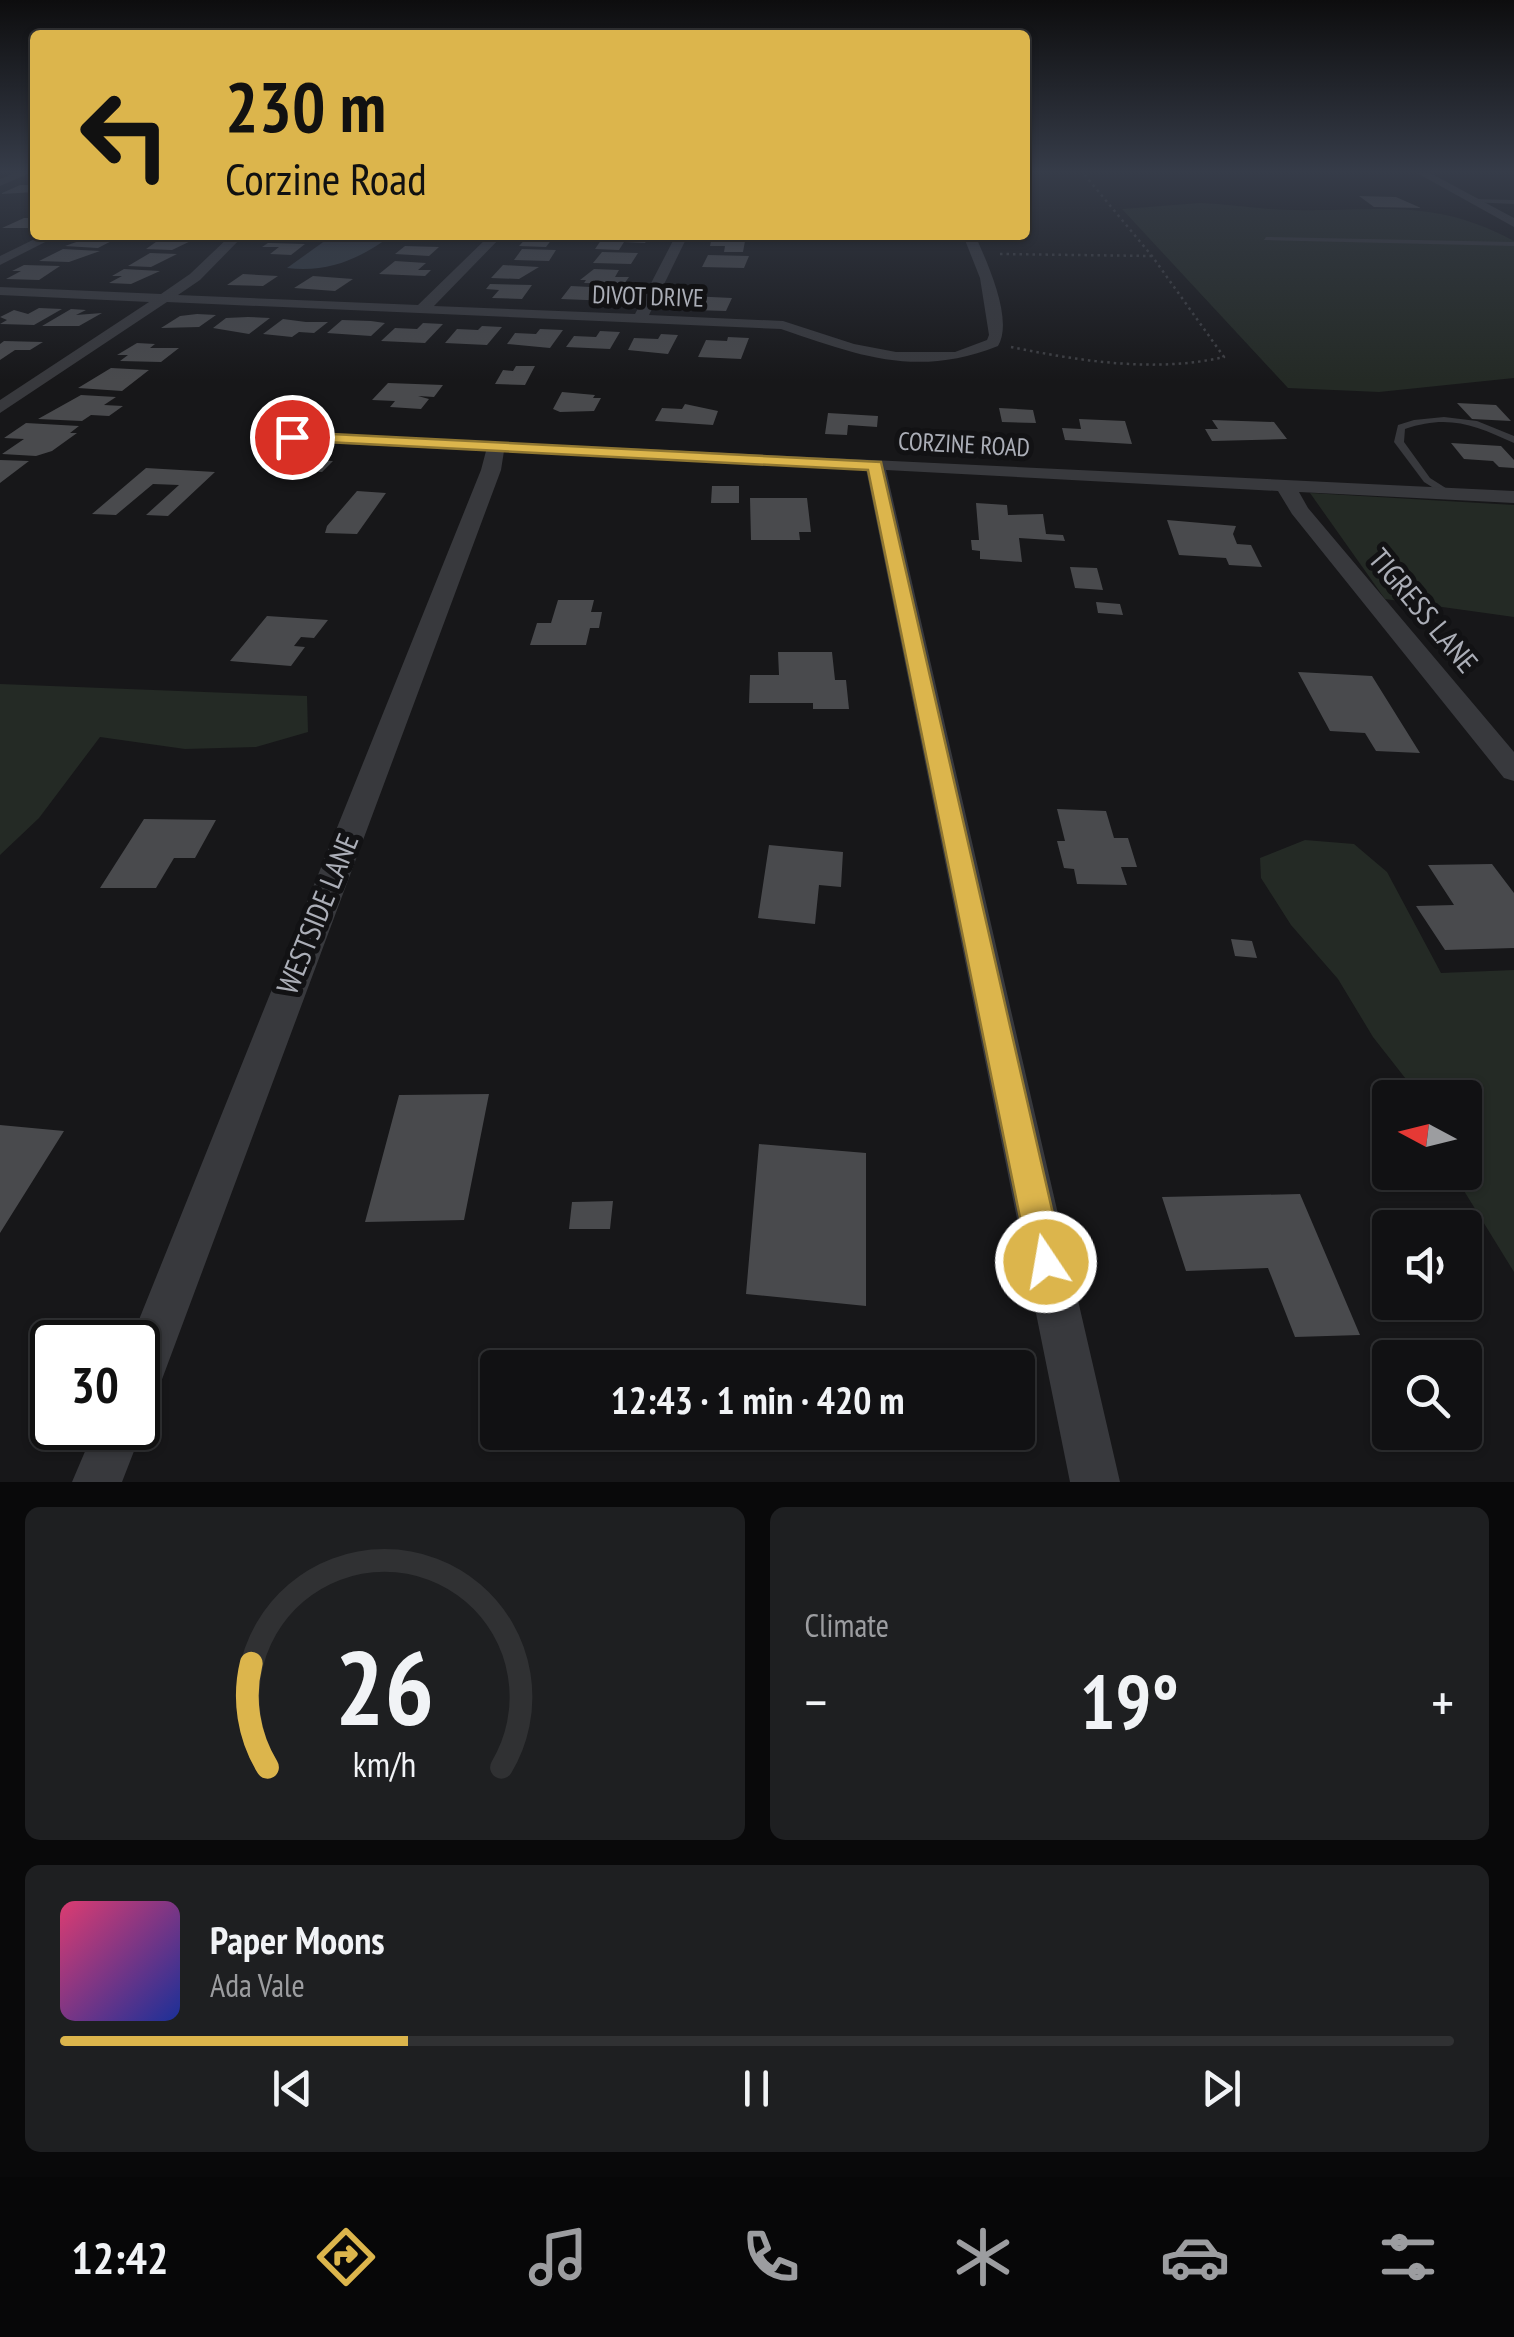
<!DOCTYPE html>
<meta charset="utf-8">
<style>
:root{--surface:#111113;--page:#1e1f21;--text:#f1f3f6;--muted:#9c9da0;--line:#303133;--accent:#dcb54c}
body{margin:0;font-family:"PT Sans Narrow",sans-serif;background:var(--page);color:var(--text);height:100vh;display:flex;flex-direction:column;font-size:38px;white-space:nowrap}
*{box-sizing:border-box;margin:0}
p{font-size:32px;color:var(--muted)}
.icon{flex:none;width:55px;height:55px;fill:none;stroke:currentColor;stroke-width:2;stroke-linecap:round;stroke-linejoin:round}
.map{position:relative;height:1482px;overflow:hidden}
.side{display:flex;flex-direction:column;gap:25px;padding:25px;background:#09090a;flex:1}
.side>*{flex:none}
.guide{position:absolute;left:30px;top:30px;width:1000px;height:210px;border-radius:10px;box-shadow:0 2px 8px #0004,0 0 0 2px var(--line);background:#dcb54c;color:#111;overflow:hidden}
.needle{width:65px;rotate:277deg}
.fabs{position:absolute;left:1372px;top:1080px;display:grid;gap:20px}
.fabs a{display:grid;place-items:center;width:110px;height:110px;border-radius:10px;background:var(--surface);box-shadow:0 2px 8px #0004,0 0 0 2px var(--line);font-size:50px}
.speed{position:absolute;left:30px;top:1320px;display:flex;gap:20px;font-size:50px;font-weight:700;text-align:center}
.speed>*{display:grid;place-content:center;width:130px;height:130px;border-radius:50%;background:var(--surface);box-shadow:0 2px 8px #0004,0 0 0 2px var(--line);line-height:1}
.speed .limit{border:5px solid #111;border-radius:15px;background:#fff;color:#111}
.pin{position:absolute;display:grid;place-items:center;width:85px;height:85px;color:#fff;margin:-42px;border:5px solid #fff;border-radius:50%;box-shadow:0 2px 10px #0007}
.me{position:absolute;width:110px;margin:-55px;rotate:348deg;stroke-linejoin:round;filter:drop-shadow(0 0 8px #0008)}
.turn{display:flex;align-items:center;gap:35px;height:210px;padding:0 30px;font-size:45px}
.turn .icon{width:130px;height:130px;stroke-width:2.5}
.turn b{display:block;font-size:70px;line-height:85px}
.big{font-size:75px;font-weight:800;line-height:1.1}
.side .tile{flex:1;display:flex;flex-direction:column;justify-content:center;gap:15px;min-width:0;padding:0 35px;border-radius:15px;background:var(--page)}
.side .dial{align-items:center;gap:0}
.dial svg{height:260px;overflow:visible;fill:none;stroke:var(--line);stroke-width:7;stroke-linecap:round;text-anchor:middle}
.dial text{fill:var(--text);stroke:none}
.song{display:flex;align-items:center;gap:30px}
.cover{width:120px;height:120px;border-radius:15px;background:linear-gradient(135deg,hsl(340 70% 55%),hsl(230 70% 35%))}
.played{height:10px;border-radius:5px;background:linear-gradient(90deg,var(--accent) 25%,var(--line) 25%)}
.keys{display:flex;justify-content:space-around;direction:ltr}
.heat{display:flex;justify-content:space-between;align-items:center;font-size:55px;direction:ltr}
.side .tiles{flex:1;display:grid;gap:25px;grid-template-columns:1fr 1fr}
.tile:last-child{grid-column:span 2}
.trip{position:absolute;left:480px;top:1350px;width:555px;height:100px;border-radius:10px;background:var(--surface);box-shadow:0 2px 8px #0004,0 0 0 2px var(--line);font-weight:800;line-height:100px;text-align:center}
.tab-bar{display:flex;height:160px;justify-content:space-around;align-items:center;background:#070708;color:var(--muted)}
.tab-bar .icon{width:70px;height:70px}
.tab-bar .selected{color:var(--accent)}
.tab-bar b{font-size:45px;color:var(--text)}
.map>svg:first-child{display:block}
.green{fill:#242a25}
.water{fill:#343b42}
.building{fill:#494a4d}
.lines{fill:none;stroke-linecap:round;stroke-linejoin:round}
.path{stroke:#3f4044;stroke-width:2.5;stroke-dasharray:2.5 4;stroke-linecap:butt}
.service{fill:#38393d;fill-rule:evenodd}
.minor{fill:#38393d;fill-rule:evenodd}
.route{fill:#dcb54c;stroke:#8f7631;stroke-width:2.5}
.labels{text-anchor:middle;stroke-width:10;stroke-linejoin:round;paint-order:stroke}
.far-street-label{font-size:25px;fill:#abaeb7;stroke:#121214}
.street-label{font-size:30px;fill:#abaeb7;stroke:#121214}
</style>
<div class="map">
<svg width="1514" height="1482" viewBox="0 0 1514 1482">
<rect width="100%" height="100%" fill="#171719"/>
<path class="green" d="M1200,203C1231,204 1262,210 1294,210C1381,212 1432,197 1514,241V378L1379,392L1288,388L1122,209Z
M1310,493L1514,505V617L1385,599Z
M0,684L307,696L308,732L256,747L185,749L100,737L39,818L0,855Z
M1305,840L1354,844L1387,872L1441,973L1514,970V1272L1453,1173L1465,1172V1098L1420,1097L1373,1037L1338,979L1291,925L1261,878L1260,858Z"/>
<path class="water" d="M333,235H392C360,259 328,273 287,268Z"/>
<path class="building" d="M20,185H35V192L0,194Z
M1359,196L1396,197L1421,208L1374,207Z
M24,218H35V228H2Z
M96,235H123L98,248L65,246Z
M529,235H555L546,247L519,246Z
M604,236L648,238L645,243L624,242L619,250L595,249Z
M163,237L197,238L172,250L146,249Z
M711,241H745L743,252H724L725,246H710Z
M268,243L305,244L291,255L270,254L279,247H262Z
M405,246L439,247L429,256L395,254Z
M63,249L100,251L69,262L39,261Z
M522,249L556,250L549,261L514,260Z
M602,252L638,253L631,264L593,263Z
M150,253L177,254L151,267L128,266Z
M708,255L749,256L744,268L702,267Z
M395,261L426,263L418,270H431L425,276L379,274Z
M24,265L60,266L39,280L6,279L21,271H12Z
M503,265L539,267L519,279L491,278Z
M124,269L160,271L131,284L109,283L122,276H112Z
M594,269L619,270L615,277H629L624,284L584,283L586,280H580Z
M243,274L278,276L263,286L227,285Z
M313,276L353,279L335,291L294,288Z
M490,284L532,285L522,299L492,298L499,290L486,289Z
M571,286L610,288L605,294L615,295L611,301L561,299Z
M690,296L732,298L726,311L695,310L699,302L687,301Z
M39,308L62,309L34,325L0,324L7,320L0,317L14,310L28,314Z
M71,309L86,310L76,315L102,313L79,326H42Z
M197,314L216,315L199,327L161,328L180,316Z
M226,318L248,317L270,318L249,334L213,328Z
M283,319L306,322H328L314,333L299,332L292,337L263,334Z
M342,320L371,321L385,323L371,336L327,333Z
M423,323L443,324L425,343L381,341L395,328L417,329Z
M482,326L502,327L487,345L445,343L457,329L478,330Z
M540,329L563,330L550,348L507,344L515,333L536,334Z
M600,331L620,332L610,349L566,347L574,336L596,337Z
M661,334L678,335L668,354L628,350L634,338L658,339Z
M728,337L749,338L741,359L698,357L706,340L727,341Z
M4,341L43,342L30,350H15L0,360V344Z
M137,343L155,344L150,348H179L161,362L120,361L128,355H117Z
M516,366H535L525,385L495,384L503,370L513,371Z
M111,368L149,370L122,391L78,388Z
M388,383L443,385L434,397L418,396L429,399L421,409L390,407L395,401L372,400Z
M562,392L595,395L593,398H601L594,411L560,412L553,409Z
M81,395L116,397L104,405L123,406L109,416L91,415L82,421L38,419Z
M1457,403L1496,405L1511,421L1472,419Z
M685,404L718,411L713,425L655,421L662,408L682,409Z
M999,408L1033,410L1036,423L1002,422Z
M828,413L878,416L877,427L848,425L847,435L825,434Z
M1079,419L1125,421L1132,444L1065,440L1062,428L1081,429Z
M1212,420L1274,422L1287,439L1212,441L1205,429H1218Z
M26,423L79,426L70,433H77L52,451L36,456L2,454L24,439L4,438Z
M1451,443L1501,446L1514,460V468L1499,467L1493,461L1464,459Z
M0,460L29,461L0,483Z
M303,460L333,461L322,472L293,471Z
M146,468L215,472L168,516L146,515L179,485L153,484L116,515L92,514Z
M712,486H739V503H711Z
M357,491L386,493L357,534L325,533L327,526Z
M750,498H807L811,532H799L800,540H751Z
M976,503L1007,505L1008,515L1043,514L1046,534L1063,535L1065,541L1019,538L1022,562L980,559V551L972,550L971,540H979Z
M1167,520L1236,526L1233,534L1237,544L1251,545L1262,567L1229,565L1226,558L1179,555Z
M1070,567L1097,568L1103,590L1075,588Z
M558,600H594L591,612H602L599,628H590L586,645H530L537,623H551Z
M1096,602L1120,604L1123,615L1098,613Z
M267,616L328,620L314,638L301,637L294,646L305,647L291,666L230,661Z
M778,652H832L835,680H846L849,709H813V703H749L750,675H779Z
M1298,672L1372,676L1420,753L1376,751L1365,733L1330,731Z
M1057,809L1106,811L1114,838H1128L1137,867H1121L1127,885L1077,884L1074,869L1064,868L1057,841H1065Z
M144,819L216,820L195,858H174L156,888H100Z
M769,845L843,852L841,887L819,885L815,924L758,918Z
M1492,864L1514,893V948L1445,950L1416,906L1454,905L1428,865Z
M1231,939L1252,941L1257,958L1235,956Z
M489,1094L464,1220L365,1222L399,1095Z
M0,1125L64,1131L0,1233Z
M759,1144L866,1153V1306L746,1294Z
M1300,1194L1360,1335L1295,1337L1268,1268L1186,1271L1162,1197Z
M613,1201L610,1229H569L572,1202Z"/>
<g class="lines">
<path class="path" d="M1000,254L1152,256
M1011,347C1080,361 1155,373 1224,357L1152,256L1083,173"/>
<path class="service" d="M1473,199L1514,200V204L1471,202Z
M1266,237L1514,242V246L1264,240Z
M1444,417L1477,421L1514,436V443C1475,425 1448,414 1405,429L1404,442L1430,478L1452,492L1453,494L1448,497L1424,482L1394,442L1398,425L1414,420Z"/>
<path class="minor" d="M15,173H30L0,186V179Z
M1417,173H1430L1514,218V227Z
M43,235H59L0,265V256Z
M231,235H244L200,280L178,295L418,305L490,235H503L434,306L635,314L676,235H688L649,315L783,321L854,344L896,352H955L987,340L989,335L980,278L963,235H975C987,262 1014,320 998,346C917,378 860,356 781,329L167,302L0,413V400L149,302L0,295V287L161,294L190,274Z
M292,432L1514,491V503L1299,492L1308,508L1514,752V781L1504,778L1292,514L1278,491L886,470L1120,1482H1070L866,469L504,451L501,470L161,1382L155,1399L138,1405V1342H130L481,470L486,451L286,441L283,437Z
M138,1414L143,1428L122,1482H72L95,1428H138Z"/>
</g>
<linearGradient id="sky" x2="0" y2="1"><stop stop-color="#0d0d0e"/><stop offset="0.45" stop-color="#363c49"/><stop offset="1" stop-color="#363c49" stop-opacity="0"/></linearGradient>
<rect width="1514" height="381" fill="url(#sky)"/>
<path class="route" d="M292,432L881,462L1064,1262L1059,1275L1046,1280L1034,1275L1029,1262L868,470L287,440L285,437Z"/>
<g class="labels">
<g class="far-street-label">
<text transform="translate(648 296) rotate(2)" y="9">DIVOT DRIVE</text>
<text transform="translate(964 444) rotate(3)" y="9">CORZINE ROAD</text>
</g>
<g class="street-label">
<text transform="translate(1423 611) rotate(50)" y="10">TIGRESS LANE</text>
<text transform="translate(318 914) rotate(-68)" y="10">WESTSIDE LANE</text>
</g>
</g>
</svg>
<div class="fabs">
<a><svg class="needle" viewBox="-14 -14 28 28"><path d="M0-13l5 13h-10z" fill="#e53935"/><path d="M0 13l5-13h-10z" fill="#9c9da0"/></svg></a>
<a><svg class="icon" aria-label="sound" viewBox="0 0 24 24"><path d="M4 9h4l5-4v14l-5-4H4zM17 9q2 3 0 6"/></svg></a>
<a><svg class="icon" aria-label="search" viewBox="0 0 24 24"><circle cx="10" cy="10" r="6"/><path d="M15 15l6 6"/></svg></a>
</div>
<div class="speed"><div class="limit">30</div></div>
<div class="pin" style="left:292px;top:437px;background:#d93025"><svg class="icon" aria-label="arrive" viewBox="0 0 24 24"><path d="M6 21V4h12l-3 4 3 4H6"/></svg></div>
<svg class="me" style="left:1046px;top:1262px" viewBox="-20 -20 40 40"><circle r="17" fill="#dcb54c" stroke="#fff" stroke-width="3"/><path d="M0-11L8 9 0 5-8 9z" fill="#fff"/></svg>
<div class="trip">12:43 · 1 min · 420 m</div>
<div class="guide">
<div class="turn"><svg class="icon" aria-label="left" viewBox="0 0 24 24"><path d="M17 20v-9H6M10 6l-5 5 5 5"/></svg><div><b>230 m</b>Corzine Road</div></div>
</div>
</div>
<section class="side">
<div class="tiles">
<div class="tile dial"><svg viewBox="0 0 100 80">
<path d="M14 69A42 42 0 1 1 86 69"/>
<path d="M14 69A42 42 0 0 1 9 37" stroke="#dcb54c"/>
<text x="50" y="56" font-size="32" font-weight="700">26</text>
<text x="50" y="72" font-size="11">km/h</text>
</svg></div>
<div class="tile"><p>Climate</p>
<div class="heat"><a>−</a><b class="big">19°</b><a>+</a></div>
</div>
<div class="tile">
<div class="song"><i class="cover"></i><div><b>Paper Moons</b><p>Ada Vale</p></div></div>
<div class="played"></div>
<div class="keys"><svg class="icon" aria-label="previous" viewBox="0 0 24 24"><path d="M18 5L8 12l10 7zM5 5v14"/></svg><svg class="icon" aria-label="pause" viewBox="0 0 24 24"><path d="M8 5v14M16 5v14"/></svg><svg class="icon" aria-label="next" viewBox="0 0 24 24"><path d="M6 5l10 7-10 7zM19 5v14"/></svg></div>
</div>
</div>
</section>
<nav class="tab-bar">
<b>12:42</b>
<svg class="icon selected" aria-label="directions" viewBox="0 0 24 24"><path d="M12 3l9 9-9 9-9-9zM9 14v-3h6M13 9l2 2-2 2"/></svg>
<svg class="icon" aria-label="music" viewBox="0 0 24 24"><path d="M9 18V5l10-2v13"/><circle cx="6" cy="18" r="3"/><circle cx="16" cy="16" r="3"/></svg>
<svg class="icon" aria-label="phone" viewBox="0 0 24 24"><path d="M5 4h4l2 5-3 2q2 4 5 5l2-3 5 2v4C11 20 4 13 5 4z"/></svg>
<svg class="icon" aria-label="climate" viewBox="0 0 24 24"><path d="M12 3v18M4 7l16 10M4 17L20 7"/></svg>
<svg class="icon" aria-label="car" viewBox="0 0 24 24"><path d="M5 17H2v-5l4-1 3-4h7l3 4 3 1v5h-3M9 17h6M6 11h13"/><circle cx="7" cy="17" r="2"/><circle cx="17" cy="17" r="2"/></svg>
<svg class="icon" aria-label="filters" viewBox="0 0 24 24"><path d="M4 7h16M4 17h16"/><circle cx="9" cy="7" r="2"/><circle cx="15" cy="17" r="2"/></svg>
</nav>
